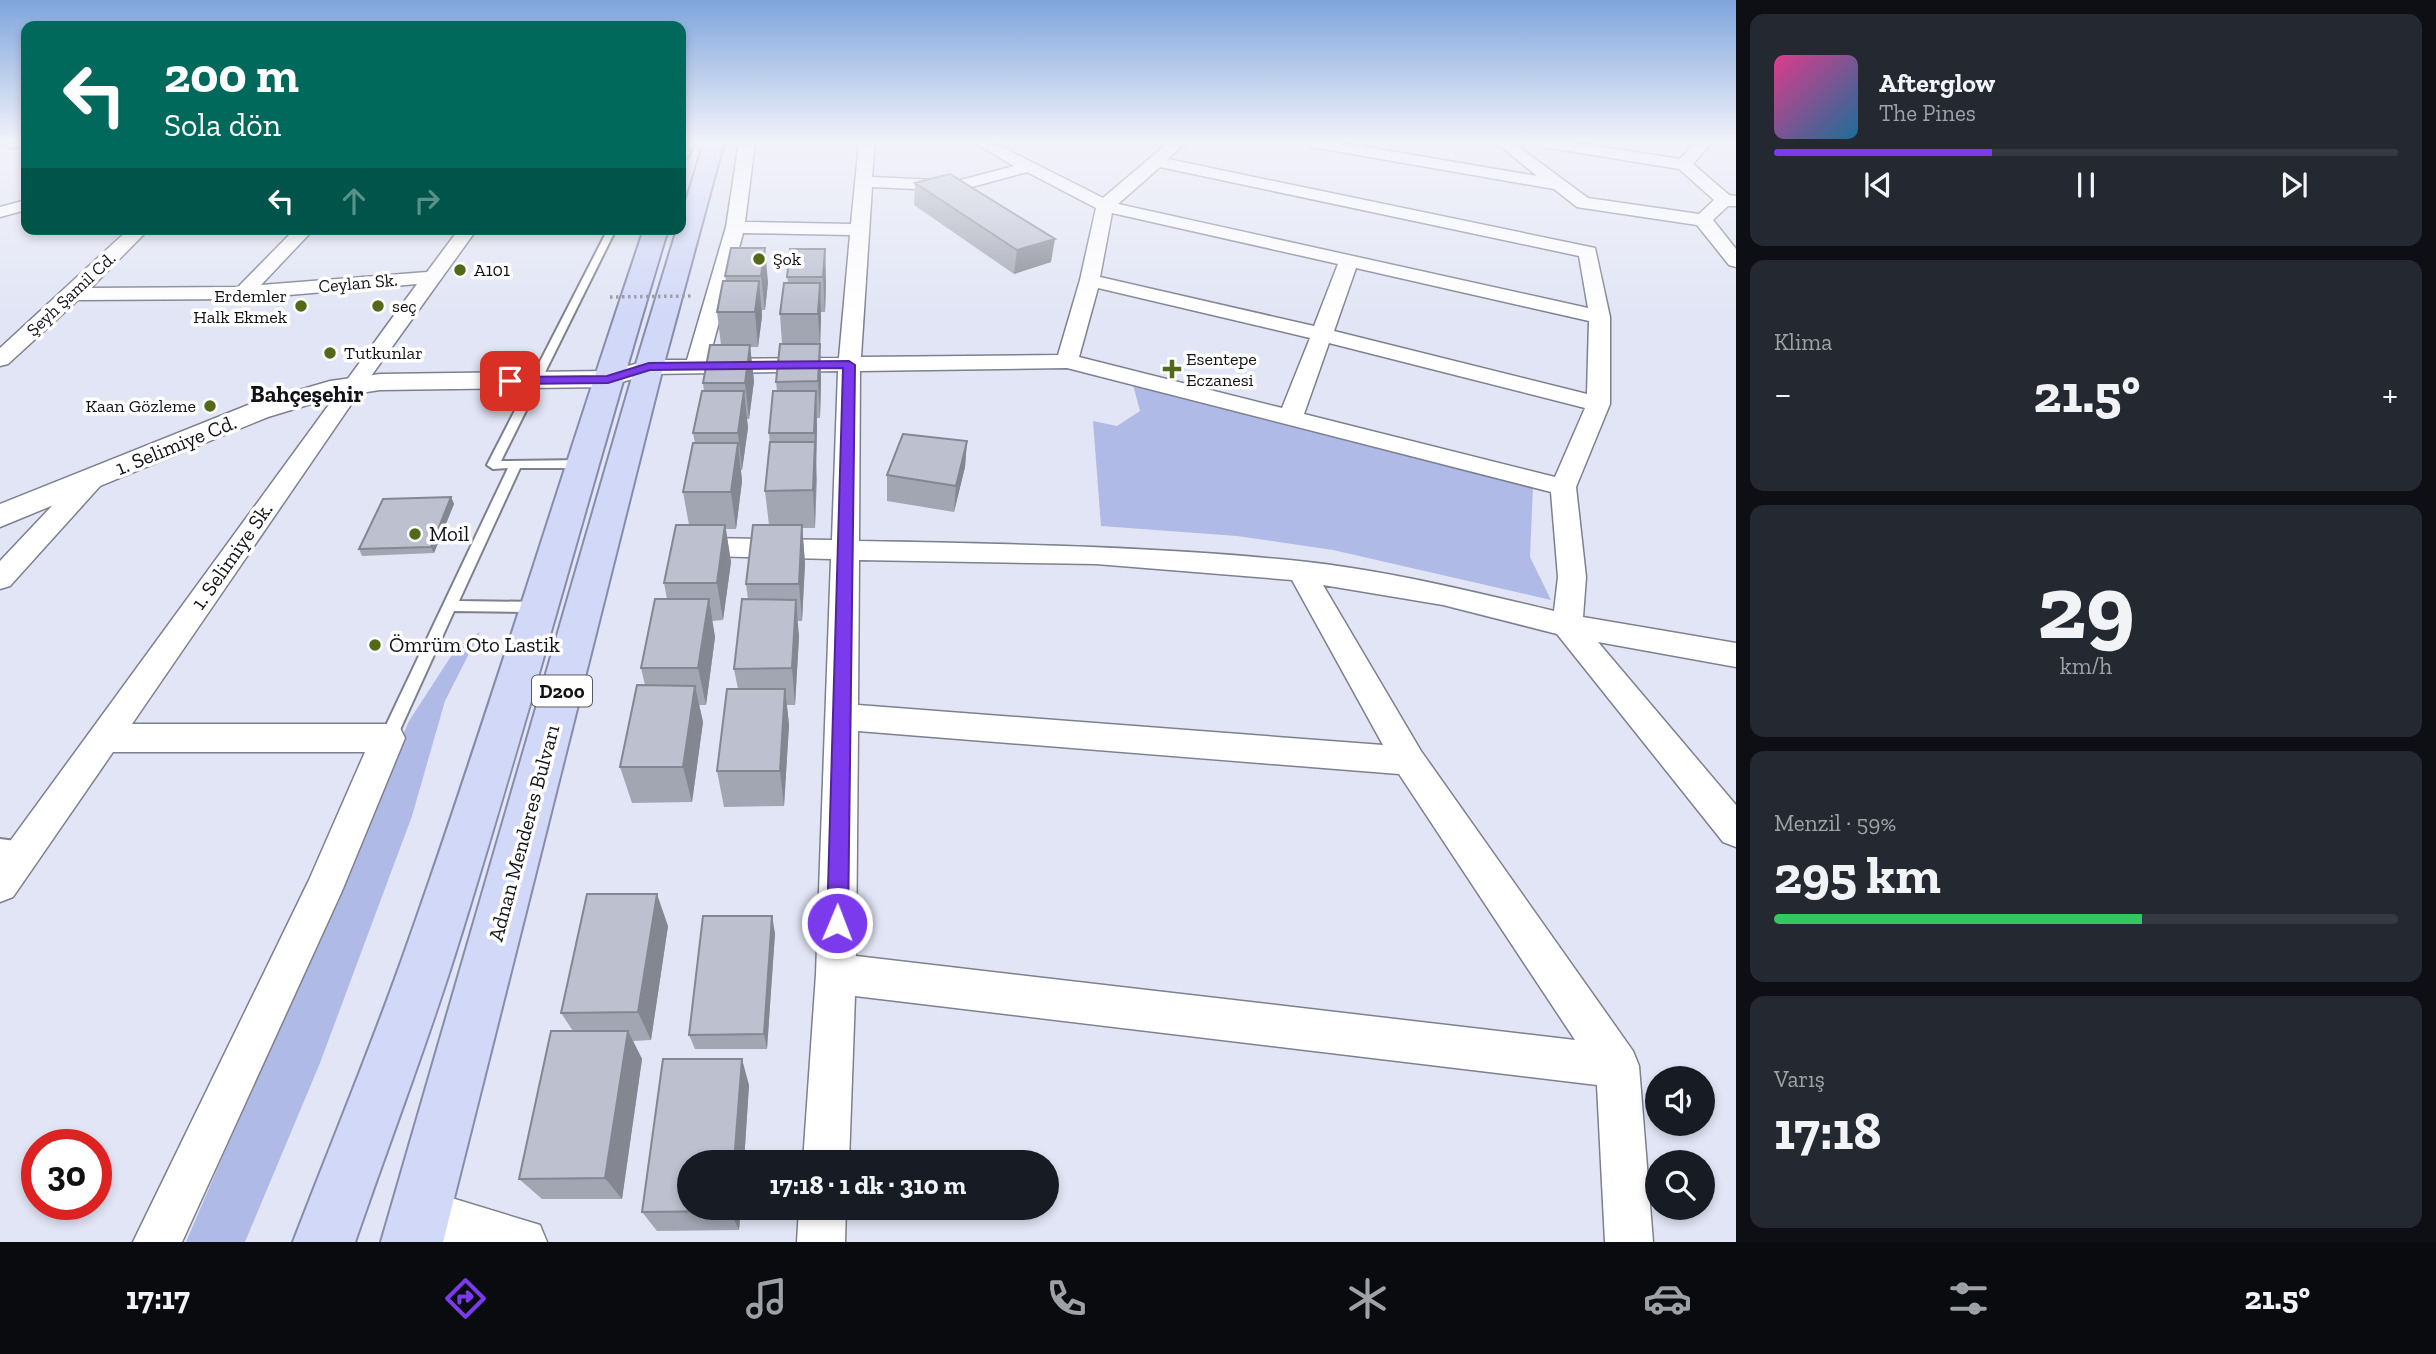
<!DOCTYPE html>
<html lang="tr">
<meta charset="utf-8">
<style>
:root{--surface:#171b24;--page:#242831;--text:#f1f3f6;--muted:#9ea1a6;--line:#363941;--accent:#7c3aed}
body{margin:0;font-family:"Zilla Slab",serif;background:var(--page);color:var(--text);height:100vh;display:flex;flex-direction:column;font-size:26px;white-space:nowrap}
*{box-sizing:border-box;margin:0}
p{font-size:23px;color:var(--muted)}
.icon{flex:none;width:38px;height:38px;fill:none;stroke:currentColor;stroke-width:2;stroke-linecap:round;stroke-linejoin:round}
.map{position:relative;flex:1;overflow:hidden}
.sheet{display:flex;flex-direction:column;gap:14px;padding:14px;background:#0d0f14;width:700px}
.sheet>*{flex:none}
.hud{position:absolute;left:21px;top:21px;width:665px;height:214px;border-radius:14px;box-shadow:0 4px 10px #0003;background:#00695c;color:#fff;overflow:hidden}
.fabs{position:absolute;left:1645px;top:1066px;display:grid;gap:14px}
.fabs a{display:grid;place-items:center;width:70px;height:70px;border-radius:50%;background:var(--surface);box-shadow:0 4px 10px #0003;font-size:35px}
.speed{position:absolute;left:21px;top:1129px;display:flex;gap:14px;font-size:35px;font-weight:700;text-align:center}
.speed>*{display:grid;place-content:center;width:91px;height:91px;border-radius:50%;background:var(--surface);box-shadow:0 4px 10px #0003;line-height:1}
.speed .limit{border:10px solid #d22;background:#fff;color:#111}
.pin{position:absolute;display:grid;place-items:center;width:60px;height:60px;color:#fff;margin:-30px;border-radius:14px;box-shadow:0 4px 10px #0006}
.me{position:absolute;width:77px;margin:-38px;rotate:1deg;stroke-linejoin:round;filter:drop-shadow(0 0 5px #0008)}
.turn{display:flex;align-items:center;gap:24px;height:147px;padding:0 28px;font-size:32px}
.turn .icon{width:91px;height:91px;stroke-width:2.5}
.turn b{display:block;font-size:49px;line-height:60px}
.lanes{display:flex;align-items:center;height:66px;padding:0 28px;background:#0003;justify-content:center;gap:35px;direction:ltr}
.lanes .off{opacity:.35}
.big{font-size:52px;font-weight:700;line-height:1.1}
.sheet .tile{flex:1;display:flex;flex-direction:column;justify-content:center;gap:10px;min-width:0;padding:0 24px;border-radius:14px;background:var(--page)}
.sheet .dial{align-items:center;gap:0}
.dial b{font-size:91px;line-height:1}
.song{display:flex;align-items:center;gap:21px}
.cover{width:84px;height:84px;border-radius:10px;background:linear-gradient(135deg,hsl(330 70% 55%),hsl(200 70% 35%))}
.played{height:7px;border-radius:4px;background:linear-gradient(90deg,var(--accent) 35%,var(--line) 35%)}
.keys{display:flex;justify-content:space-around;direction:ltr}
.heat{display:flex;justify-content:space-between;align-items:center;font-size:38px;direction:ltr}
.charge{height:10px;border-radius:5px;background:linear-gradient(90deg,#34c759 59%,var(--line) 0)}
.trip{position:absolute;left:677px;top:1150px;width:382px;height:70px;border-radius:35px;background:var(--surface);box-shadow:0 4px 10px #0003;font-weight:700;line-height:70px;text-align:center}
.menu{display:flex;height:112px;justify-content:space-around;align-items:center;background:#090b0e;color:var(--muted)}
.menu .icon{width:49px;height:49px}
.menu .current{color:var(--accent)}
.menu b{font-size:32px;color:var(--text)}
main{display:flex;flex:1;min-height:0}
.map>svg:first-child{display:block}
.green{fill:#b0bae6}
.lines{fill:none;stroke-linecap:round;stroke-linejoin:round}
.service-casing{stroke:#7d808e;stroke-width:4}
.minor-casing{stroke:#7d808e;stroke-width:3}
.tertiary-casing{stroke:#7d808e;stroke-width:3}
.trunk-casing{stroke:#878da9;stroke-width:4}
.service{fill:#fff;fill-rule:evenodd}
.minor{fill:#fff;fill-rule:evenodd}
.tertiary{fill:#fff;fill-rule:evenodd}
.trunk{fill:#d2d8f8;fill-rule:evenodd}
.path-bridge{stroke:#9294a0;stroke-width:3.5;stroke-dasharray:2.5 3.5;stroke-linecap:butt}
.wall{fill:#a2a5b2}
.shaded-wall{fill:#848691}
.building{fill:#bcc0cf;stroke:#848691;stroke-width:2}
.route{fill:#7c3aed;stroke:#51269a;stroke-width:2}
.poi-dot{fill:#516919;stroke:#fff;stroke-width:2.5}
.labels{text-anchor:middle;stroke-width:7;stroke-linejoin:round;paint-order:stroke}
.far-poi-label{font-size:18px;fill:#121318;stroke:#fff;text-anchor:start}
.far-street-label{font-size:18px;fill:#121318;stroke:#fff}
.shield{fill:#fff;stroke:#595a5d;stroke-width:2}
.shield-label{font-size:19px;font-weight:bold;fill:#121318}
.street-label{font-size:21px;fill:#121318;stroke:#fff}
.poi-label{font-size:21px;fill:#121318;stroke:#fff;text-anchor:start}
.far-district-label{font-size:23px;font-weight:bold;fill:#121318;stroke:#fff}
</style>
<main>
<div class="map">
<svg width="1736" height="1242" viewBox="0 0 1736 1242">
<rect width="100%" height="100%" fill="#e2e5f5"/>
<path class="green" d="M1132,381L1533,487L1530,557L1551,600L1333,550L1237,536L1101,526L1093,421L1117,426L1140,411Z
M480,632L445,701L412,816L320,1063L245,1242H186L409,721L457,647Z"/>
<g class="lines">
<defs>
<path id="service" d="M0,142L13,144L26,142V145L12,148Z
M608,229H616L501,461L585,460L591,464L585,468H520L459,601L540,602L547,607L540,612L454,611L394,743L388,744L382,743L380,738L508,468L493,469L487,465Z
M0,839L31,843L34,848L31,853L25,856L0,855Z"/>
<path id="minor" d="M739,142H755L745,222L851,224L859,142H875L872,177L957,181L1014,166L973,142H992L1103,198L1169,142H1186L1168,159L1595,248L1610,317V404L1576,487L1586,577L1583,617L1736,643V667L1598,642L1736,805V847L1723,842L1557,634L1443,605L1323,585L1421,751L1633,1051L1639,1066L1653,1242H1605L1597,1085L855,996L849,1162H803L816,974L831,559L707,556L697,554L693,547L697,540L707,538L832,540L838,371L650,374L608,386L600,384L597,379L600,374L649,360H687L726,227ZM1160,167L1579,256L1588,308L1118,204ZM1027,172L1096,208L1080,280L1058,355L861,357L872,187L957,191ZM1112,213L1338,264L1314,326L1100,277ZM743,233L850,235L839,358L709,359ZM1356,268L1589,321L1587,394L1334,331ZM1098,288L1310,338L1282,408L1079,357ZM1329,343L1585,408L1555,477L1304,414ZM1067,368L1551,492L1558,577L1554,611C1470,591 1385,570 1299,561C1152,546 1006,544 859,541L860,371ZM859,560L1096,564L1292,580L1383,745L858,705ZM858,731L1399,774L1575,1040L856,956Z
M1304,142H1337L1537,176L1495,142H1512L1588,198L1699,214L1714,200L1679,169L1544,147L1536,142H1570L1680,159L1696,142H1712L1693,164L1729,195L1736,196V206H1728L1713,220L1736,249V267L1729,265L1697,225L1583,208L1577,207L1554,189L1312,147Z
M26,200V210L0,217V207Z
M129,229H149L91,288L238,287L295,229H314L261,285L427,272L459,229H477L361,390L132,724H388L400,728L405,738L342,891L182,1242H133L309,880L365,752H113L13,897L0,902V855L417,284L243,299L78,300L8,364L0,366V348Z
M92,471L101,473L105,479L101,485L10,586L0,589V561L83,473Z
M422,1189L540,1225L547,1242H440L405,1230L398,1213L405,1196Z
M799,1208H846L845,1242H797Z"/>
<path id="tertiary" d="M608,371L618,373L622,379L618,385L608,387L380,390L334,397L268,417L0,527V504L248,405L330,381L380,374Z"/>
<path id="trunk" d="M681,142H694L688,157L681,159Z
M704,142H724L663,367L443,1242H381L635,367L677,229H681V217Z
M644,229H668C596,467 532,708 458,945C427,1045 389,1143 355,1242H293C331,1143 372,1045 407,945C491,708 563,467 644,229Z"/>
</defs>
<use href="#service" class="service-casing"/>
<use href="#minor" class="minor-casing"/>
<use href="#tertiary" class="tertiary-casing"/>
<use href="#trunk" class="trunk-casing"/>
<use href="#service" class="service"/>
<use href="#minor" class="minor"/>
<use href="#tertiary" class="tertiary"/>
<use href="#trunk" class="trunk"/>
<path class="path-bridge" d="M610,297L691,296"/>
</g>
<path class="wall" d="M915,183L1051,262L1014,274L914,205Z
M731,248L768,282L765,310H762V316L758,347H750L754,381L749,419H747L748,428L742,470H741L742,481L736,529H726L731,562L723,620L712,621L715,637L706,705H699L703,722L692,802L632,803L620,767L645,685L641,668L667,599L664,583L689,525L683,492L695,443L693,433L704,391L703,383L721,345L717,312L726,281L725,276Z
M825,249L826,283L825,312H821L820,346L821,380L820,418H817L816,460L817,479L815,528H802L805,563L802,621H797L799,637L795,705H787L789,725L784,806L724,807L717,771L738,689L734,669L748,599L746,584L769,525L765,491L770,445L769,433L777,391L776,382L782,344L780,314L788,283L787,277Z
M967,441L965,467L954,512L887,501V475Z
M451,497L454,504L434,553L362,556L359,549Z
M668,926L651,1040L633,1041L642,1059L622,1199H542L519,1179L573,1031L561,1013Z
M775,933L767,1049H695L689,1035Z
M749,1085L744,1162H690L741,1208L739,1230L657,1231L642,1212Z"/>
<path class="shaded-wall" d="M1055,239L1051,262L1014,274L1017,250Z
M765,248L768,282L765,310L761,276Z
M825,249L826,283L825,312L823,277Z
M759,281L762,316L758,347L755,312Z
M820,283L821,318L820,346L821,380L820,418L818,381L820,348L818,314Z
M750,345L754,381L749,419L745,383Z
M744,391L748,428L742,470L738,433Z
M816,391L817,427L815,528L813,490Z
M967,441L965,467L954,512L956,486Z
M738,443L742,481L736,529L731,492Z
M451,497L454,504L434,553L431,547Z
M725,525L731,562L723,620L717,583Z
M802,525L805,563L802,621L799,584Z
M709,599L715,637L706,705L698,668Z
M796,600L799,637L795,705L792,668Z
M695,686L703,722L692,802L683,767Z
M785,689L789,725L784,806L780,771Z
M657,894L668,926L651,1040L638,1012Z
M772,916L775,933L767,1049L764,1034Z
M628,1031L642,1059L622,1199L605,1178Z
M742,1059L749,1085L744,1162H734Z
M730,1208H741L739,1230L730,1211Z"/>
<path class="building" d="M950,174L1055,239L1017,250L915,183Z
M731,248H765L761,276H725Z
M790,249H825L823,277H787Z
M723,281H759L755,312H717Z
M784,283H820L818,314H780Z
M780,344H820L818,381L776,382Z
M710,345H750L745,383H703Z
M702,391H744L738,433H693Z
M773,391H816L814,433H769Z
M903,434L967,441L956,486L887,475Z
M770,442H815L813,490L765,491Z
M693,443H738L731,492H683Z
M451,497L431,547L359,549L383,499Z
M676,525H725L717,583H664Z
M753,525H802L799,584H746Z
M655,599H709L698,668H641Z
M742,599L796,600L792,668L734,669Z
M637,685L695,686L683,767H620Z
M727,689H785L780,771H717Z
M587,894H657L638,1012L561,1013Z
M703,916H772L764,1034L689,1035Z
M551,1031H628L605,1178L519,1179Z
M663,1059H742L734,1162H690V1208H730V1211L642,1212Z"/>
<linearGradient id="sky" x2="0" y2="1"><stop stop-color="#7fa5dc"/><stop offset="0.45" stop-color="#f2f3fa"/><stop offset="1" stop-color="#f2f3fa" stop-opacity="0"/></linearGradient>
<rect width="1736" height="315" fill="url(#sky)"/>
<path class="route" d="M849,361L855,365L848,923L845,930L837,933L830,930L827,923L843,368L650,370L608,383L510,384L504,381L510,377L607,376L649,363Z"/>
<g class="poi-dot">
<circle cx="759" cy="259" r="7"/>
<circle cx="460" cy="270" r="7"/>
<circle cx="301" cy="306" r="7"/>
<circle cx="378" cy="306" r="7"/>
<circle cx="330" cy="353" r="7"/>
<path d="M1168.5 358.5h7v7h7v7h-7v7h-7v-7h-7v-7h7z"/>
<circle cx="210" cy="406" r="7"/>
<circle cx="415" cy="534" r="7"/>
<circle cx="375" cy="645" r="7"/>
</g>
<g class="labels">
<g class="far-poi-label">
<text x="773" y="265">Şok</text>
<text x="474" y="276">A101</text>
<text x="287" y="302" text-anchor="end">Erdemler<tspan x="287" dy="21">Halk Ekmek</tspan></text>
<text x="392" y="312">seç</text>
<text x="344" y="359">Tutkunlar</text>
<text x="1186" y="365">Esentepe<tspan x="1186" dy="21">Eczanesi</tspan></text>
<text x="196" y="412" text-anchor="end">Kaan Gözleme</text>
</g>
<g class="far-street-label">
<text transform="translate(358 283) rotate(-5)" y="6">Ceylan Sk.</text>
<text transform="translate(71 294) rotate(-43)" y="6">Şeyh Şamil Cd.</text>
</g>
<rect class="shield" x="532" y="675.5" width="60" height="31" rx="5"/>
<g class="shield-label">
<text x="562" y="698">D200</text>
</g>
<g class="street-label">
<text transform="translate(176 445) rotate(-22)" y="7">1. Selimiye Cd.</text>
<text transform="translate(232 556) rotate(-55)" y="7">1. Selimiye Sk.</text>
<text transform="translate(524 833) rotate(-75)" y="7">Adnan Menderes Bulvarı</text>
</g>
<g class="poi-label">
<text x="429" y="541">Moil</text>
<text x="389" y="652">Ömrüm Oto Lastik</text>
</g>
<g class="far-district-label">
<text x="307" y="402">Bahçeşehir</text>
</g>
</g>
</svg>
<div class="fabs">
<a><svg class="icon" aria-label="sound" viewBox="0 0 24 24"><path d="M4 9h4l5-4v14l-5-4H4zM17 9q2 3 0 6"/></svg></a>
<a><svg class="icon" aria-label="search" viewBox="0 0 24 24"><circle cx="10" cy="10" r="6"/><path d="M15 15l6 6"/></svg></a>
</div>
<div class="speed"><div class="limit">30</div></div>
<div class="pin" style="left:510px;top:381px;background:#d93025"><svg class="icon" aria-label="arrive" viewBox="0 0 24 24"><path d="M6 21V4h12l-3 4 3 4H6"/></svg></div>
<svg class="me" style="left:837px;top:923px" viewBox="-20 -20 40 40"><circle r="17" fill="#7c3aed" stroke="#fff" stroke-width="3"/><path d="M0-11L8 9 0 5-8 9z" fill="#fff"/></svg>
<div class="trip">17:18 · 1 dk · 310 m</div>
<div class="hud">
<div class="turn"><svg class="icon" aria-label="left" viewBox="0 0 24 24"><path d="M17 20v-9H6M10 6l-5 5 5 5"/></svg><div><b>200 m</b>Sola dön</div></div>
<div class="lanes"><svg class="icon" aria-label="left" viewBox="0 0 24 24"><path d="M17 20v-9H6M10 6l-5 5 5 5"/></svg><svg class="icon off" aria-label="ahead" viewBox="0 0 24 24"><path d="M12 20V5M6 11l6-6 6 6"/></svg><svg class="icon off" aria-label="right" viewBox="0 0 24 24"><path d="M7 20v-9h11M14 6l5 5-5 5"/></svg></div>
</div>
</div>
<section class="sheet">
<div class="tile">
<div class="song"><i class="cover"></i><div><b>Afterglow</b><p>The Pines</p></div></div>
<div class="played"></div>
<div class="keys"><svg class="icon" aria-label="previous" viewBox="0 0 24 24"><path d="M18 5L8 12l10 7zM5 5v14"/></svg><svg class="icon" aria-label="pause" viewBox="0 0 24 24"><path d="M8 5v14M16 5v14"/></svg><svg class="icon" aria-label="next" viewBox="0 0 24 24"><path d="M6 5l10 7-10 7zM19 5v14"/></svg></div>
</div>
<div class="tile"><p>Klima</p>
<div class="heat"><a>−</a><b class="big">21.5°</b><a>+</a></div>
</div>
<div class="tile dial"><b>29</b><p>km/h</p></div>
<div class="tile"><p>Menzil · 59%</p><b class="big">295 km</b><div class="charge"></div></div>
<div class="tile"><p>Varış</p><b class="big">17:18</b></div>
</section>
</main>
<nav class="menu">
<b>17:17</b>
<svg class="icon current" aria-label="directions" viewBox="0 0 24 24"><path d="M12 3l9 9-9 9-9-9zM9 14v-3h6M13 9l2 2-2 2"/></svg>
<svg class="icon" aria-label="music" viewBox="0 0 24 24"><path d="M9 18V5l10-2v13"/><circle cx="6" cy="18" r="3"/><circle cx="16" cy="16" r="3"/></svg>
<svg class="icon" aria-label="phone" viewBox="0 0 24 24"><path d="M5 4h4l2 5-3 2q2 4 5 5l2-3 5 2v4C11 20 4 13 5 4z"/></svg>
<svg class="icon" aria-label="climate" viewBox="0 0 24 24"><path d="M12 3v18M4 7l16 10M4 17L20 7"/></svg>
<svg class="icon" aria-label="car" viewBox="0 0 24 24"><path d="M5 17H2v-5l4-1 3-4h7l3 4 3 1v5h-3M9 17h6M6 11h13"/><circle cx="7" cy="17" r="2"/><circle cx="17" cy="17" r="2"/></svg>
<svg class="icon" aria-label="filters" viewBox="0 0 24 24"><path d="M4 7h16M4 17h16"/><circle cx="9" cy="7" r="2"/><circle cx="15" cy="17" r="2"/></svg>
<b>21.5°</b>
</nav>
